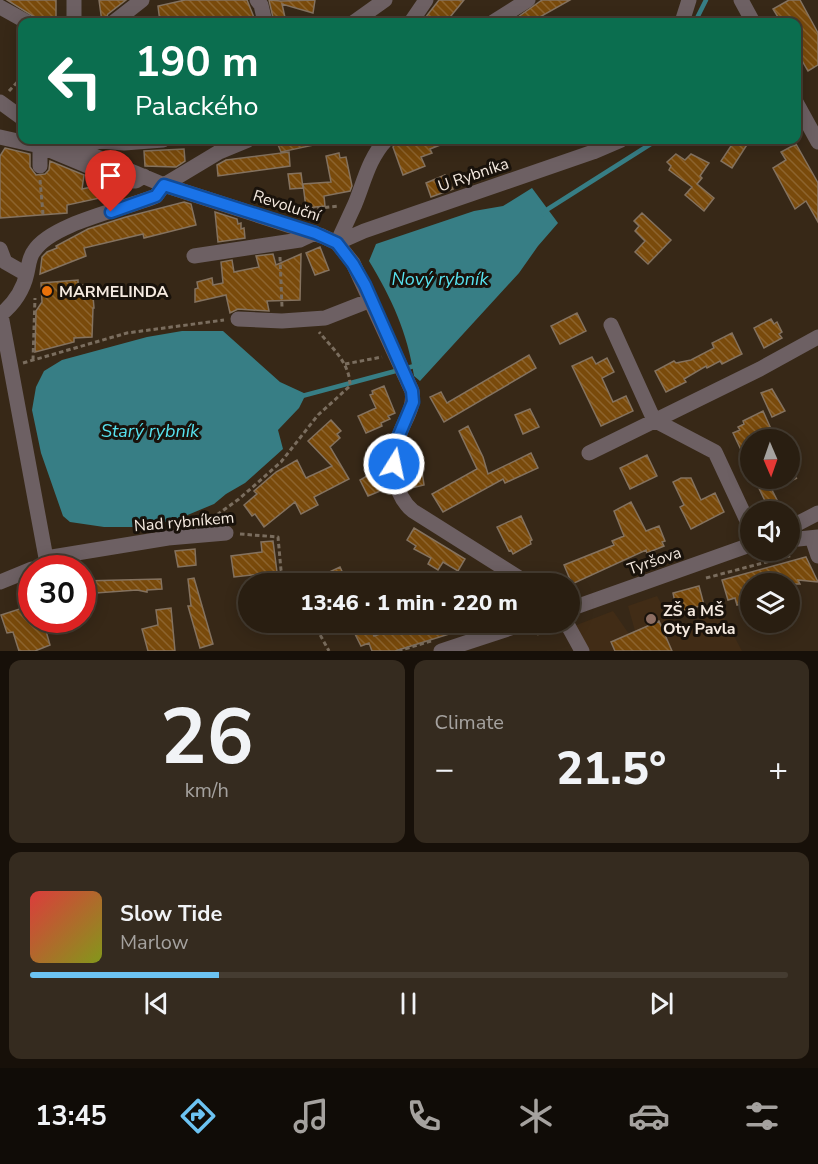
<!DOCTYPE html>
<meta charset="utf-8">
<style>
:root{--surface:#291e11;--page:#352b1f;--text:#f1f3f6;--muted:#a5a29f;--line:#453c31;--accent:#6cc3f2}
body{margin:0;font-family:"Nunito Sans",sans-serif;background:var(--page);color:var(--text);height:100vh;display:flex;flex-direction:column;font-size:22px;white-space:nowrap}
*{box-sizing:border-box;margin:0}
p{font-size:20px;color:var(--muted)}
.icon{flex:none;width:33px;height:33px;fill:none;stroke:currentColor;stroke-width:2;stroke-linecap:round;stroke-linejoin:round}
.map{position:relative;height:651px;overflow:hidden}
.drawer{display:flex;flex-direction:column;gap:9px;padding:9px;background:#171009;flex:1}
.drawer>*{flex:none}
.guide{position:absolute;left:18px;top:18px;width:783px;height:126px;border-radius:12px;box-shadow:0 3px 15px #0003,0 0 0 2px var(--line);background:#0b6e4f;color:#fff;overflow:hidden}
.needle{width:39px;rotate:178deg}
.controls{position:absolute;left:740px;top:429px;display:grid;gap:12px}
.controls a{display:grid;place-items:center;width:60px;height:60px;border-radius:50%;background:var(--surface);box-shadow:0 3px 15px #0003,0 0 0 2px var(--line);font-size:30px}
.speed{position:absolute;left:18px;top:555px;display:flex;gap:12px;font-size:30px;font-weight:700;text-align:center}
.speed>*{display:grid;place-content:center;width:78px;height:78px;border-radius:50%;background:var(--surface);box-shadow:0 3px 15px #0003,0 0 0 2px var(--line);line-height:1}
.speed .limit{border:9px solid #d22;background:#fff;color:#111}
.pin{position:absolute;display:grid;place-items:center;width:51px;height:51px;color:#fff;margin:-62px -26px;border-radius:50% 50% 50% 0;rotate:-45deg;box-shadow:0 0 6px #0007}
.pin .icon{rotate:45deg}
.me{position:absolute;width:66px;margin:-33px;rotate:10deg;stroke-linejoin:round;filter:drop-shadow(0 0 4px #0008)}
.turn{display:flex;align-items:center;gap:21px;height:126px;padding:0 18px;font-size:27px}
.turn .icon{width:78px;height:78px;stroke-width:2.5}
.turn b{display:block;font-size:42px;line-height:51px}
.big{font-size:45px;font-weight:800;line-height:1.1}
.drawer .tile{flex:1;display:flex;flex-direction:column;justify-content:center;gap:9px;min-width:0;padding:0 21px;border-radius:12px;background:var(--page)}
.drawer .dial{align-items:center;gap:0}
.dial b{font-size:78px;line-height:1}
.song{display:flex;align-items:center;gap:18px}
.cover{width:72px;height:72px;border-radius:9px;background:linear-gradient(135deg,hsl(0 70% 55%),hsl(70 70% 35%))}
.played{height:6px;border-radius:3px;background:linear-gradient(90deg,var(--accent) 25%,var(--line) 25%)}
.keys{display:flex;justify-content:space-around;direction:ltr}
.heat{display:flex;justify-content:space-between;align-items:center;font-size:33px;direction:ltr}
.drawer .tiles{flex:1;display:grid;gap:9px;grid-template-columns:1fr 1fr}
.tile:last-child{grid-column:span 2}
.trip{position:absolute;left:238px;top:573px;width:342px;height:60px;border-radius:30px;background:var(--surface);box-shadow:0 3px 15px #0003,0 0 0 2px var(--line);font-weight:800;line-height:60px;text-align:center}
.dock{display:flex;height:96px;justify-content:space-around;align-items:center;background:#100c07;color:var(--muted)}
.dock .icon{width:42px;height:42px}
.dock .selected{color:var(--accent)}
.dock b{font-size:27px;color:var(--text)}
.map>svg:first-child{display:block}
.built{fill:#412c16}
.water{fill:#377e85}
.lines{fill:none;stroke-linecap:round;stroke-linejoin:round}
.stream{stroke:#377e85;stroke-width:4.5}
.building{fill:url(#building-back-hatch);stroke:#84725f;stroke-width:1.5}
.path{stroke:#7a6d5e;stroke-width:3;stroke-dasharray:4.5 3;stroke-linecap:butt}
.minor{stroke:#6d6063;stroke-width:15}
.route-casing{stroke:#114b97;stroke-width:15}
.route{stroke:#1a73e8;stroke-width:10}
.food-dot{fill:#e8710a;stroke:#19120b;stroke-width:2}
.education-dot{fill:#8d6e63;stroke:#19120b;stroke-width:2}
.labels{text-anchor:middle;stroke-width:6;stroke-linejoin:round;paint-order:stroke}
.street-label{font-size:16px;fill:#f5eae0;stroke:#19120b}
.poi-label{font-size:16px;font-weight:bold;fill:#f5eae0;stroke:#19120b;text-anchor:start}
.water-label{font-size:18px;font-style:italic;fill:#57e2ef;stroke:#19120b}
</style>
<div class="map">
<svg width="818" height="651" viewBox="0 0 818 651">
<defs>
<pattern id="building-back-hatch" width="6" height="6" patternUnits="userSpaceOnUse" patternTransform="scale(1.5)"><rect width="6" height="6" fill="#794a0b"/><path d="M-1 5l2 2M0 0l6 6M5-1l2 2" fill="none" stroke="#8d642e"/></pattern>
</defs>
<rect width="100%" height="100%" fill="#372817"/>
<path class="built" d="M657,596L675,629L721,612L742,651H587L574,626L613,611L629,634L635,631L628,606Z"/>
<path class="water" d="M532,188L558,223L538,246L519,273L420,381L414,376C407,332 392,299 369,261L376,244L474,211L503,206Z
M182,331H223L280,382L306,394L299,408L278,430L283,449L245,483L226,494L214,504L178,519L143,527H104L70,522L63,516L41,453L32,410L36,387L44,371L62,360L147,337Z"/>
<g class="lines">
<path class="stream" d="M695,22L706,0
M544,214L548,209L657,140
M302,396L418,365"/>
</g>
<path class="building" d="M7,0H56V22H44V17L36,18Z
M99,0H126L108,14L104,22H102Z
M185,0H247L255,20L239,22H160L158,6Z
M269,0L281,1L315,0L313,13L282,4L286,22H274Z
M439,0H464L446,22H422Z
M542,0H570L531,22H511Z
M789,0H800L818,33V65L808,71L796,50V22H781L773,9Z
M276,140H314V145L281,152Z
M401,140H453L430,149L432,153L421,157L425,166L403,175L393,147L396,142Z
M735,140H750L732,168L721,161Z
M796,144L818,183V222L806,201L795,209L773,168L786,160L781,152Z
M5,148L30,154V167L36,175L45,174L49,170L50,161L84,175L82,189L106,184L109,196L67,205V213L0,218V156Z
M184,149L185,161L176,167L145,166L144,151Z
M289,152L290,166L218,176L217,165L226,160Z
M339,153L340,158L346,157L352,186L350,191L324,196L325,206L306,208L303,184L331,182L326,156Z
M676,154L685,160L691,154L709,163L700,176L702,178L697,184L714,198L704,211L685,195L692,187L669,170L671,166L667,162Z
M301,173L303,188L290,189L288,174Z
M445,175L453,189L431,197L426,183Z
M184,202L191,204L196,225L144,238L143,234L84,248L86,256L40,274L42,257L47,252L57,248L56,246L88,229L126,217Z
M215,212L237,219L238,224L241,223V229L244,228L245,238L218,242Z
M642,213L671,240L648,264L635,252L645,241L635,231L639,226L634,221Z
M320,247L329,270L315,275L306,253Z
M273,254L276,265L301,254L300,300L267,301L269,311L238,309L230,313L226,295L195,302V289L198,288L197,282L212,278L213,285L223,283L221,262L232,260L234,272L259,267L256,256Z
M78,280V285H92L94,308H93L92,337L74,338V342L35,352L36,311L42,302L41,283Z
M577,313L586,331L560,344L551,326Z
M771,319L774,324L777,322L782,332L779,334L782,338L764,348L754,328Z
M732,333L742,354L722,364L720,361L707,368L706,366L684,379L686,382L666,392L655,371L674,361L676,363L691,360L714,348L712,343Z
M529,355L536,368L444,422L430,397L441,392L447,403Z
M592,357L596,364L607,358L614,372L602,378L613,402L626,396L633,411L601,426L572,366Z
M384,386L395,413L388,416L390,419L381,423L382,426L366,433L358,416L376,408L370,395L373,394L372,391Z
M772,389L785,411L772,417L761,393Z
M530,409L539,427L523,434L515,415Z
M763,411L776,440H750V469L733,433L740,430L738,427L744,424L743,421Z
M331,420L341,431L337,434L340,438L330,447L349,479L314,497L318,505L301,514L295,502L264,527L255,514L252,516L244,505L257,494L254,491L276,472L297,460L306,478L332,466L308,441Z
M468,426L483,457L488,474L531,453L538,468L505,483L503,479L443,512L432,494L477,469L459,431Z
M647,455L657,476L630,489L620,468Z
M377,470L382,476L385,489L368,496L360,480Z
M422,471L424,485L411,488L408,473Z
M681,478H691L701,500L715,493L724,512L691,529L680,507L684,505L673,482Z
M754,478H797L772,490L777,500L767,505Z
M631,502L646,531L659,526L665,541L662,542L664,546L647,553L646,550L572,584L564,565L614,545L612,541L624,536L614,511Z
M521,516L532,540L530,541L531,544L513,554L511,550L509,551L497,527Z
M414,528L465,559L458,571L443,562L438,570L428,564L431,558L414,549L416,546L407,540Z
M273,541L277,572L234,577L231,556L262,552L261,542Z
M195,549L196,565L178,567L175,551Z
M806,557L818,582L798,580L800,584H750V594L747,595L749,602L737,605L735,598L728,600L722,580Z
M340,567L348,584H332L327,573Z
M194,578L213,644L200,648L188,606H191L188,579Z
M161,579L162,589L147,590V592L137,590L82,594V581Z
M699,586L704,605L677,612L673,593Z
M32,605V620H73L74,621L46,631L50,645L35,651H19L13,632L7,633L1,615Z
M171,608L175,651H148L142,629L158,625L156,610Z
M659,621L672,651H615L611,642Z
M349,622H367L374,636L416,622H478V625L395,651H372L369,643L361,646Z"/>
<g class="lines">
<path class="path" d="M9,91L22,77
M40,180L43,214
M295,211L339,206
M280,257L282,307
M33,360L35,298
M23,363L127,333L224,320
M345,364L382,357
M211,519L239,499L281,462L318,415L350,386C350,363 332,348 319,332
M240,534L278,537L281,570L286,584
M706,578L793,555
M543,580L549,584
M313,622L329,651
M537,634L554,629
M398,651L431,641"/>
<path class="minor" d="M74,0V22
M257,0L261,5L265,22
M741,0L753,22
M0,7L27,22
M114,22L142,0
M354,22L385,0
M411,22L426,0
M493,22L528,0
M682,22L689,0
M0,102L22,118
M796,102L818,142
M0,137L40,146L124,181H136L144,176
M56,140L164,185L322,236L337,243L353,263L412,391C415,408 404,420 399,436C390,460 393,495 413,511L529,584
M89,140L124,143L163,140
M40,166V146
M337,243L364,231L593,152L621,140
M337,243C343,230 349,217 355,204C364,182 369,158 386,140
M0,249L5,262L26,274
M194,256L300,240L315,233
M0,315C14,304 23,291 27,273C29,265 29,257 34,251C52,223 125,209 156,196L164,185L219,152L248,140
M1,315L46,558
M238,319L282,321L325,318L371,300
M611,325L654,420L715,452L750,527
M589,453L760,369L818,337
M789,528L818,513
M812,538L818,556
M789,540L818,537
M46,558L168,538L226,533
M0,582L32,569
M570,609L750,545
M566,622L582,651
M441,651L529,622"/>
</g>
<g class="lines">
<defs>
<path id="route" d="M111,212L156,196L164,185L315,233L337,243L353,264L365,285L412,391L413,402L397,440L394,464"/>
</defs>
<use href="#route" class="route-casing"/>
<use href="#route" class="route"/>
</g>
<circle class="food-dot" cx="47" cy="291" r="6"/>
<circle class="education-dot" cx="651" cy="619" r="6"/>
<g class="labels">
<g class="street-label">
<text transform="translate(473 174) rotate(-19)" y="6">U Rybníka</text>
<text transform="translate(287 205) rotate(18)" y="6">Revoluční</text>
<text transform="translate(184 521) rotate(-5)" y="6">Nad rybníkem</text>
<text transform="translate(654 560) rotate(-19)" y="6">Tyršova</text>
</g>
<g class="poi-label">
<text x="59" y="297">MARMELINDA</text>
<text x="663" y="616">ZŠ a MŠ<tspan x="663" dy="18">Oty Pavla</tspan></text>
</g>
<g class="water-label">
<text x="440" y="285">Nový rybník</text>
<text x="150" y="437">Starý rybník</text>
</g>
</g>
</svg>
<div class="controls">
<a><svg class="needle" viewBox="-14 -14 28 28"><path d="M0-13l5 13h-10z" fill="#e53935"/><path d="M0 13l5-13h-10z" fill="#a5a29f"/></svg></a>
<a><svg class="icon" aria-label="sound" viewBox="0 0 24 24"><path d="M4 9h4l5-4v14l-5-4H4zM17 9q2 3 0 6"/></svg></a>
<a><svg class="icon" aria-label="layers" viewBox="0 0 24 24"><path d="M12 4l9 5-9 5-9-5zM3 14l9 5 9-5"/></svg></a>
</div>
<div class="speed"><div class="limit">30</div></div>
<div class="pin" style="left:111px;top:212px;background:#d93025"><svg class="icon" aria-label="arrive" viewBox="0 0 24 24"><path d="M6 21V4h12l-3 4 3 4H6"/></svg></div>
<svg class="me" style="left:394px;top:464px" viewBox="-20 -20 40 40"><circle r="17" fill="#1a73e8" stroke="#fff" stroke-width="3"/><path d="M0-11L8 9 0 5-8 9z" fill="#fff"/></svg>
<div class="trip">13:46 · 1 min · 220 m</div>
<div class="guide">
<div class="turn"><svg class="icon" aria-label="left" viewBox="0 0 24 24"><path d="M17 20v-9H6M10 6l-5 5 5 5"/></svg><div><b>190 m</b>Palackého</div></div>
</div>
</div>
<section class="drawer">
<div class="tiles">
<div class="tile dial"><b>26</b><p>km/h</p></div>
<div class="tile"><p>Climate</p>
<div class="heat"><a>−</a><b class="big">21.5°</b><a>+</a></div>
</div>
<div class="tile">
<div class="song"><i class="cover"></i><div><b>Slow Tide</b><p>Marlow</p></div></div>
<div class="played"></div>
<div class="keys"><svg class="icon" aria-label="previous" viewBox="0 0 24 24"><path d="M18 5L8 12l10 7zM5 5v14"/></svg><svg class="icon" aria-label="pause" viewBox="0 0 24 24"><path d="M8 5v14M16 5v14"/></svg><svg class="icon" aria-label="next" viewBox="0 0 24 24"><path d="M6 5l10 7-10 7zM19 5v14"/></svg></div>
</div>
</div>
</section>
<nav class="dock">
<b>13:45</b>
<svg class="icon selected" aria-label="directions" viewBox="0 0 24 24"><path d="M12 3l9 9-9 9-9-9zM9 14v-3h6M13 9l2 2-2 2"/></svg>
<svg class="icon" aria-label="music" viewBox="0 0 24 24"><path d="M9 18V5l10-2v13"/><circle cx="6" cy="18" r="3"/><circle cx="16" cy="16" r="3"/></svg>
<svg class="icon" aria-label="phone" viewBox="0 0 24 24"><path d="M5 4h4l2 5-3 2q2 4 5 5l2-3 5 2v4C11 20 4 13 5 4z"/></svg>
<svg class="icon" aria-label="climate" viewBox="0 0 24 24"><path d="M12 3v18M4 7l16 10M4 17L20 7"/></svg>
<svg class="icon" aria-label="car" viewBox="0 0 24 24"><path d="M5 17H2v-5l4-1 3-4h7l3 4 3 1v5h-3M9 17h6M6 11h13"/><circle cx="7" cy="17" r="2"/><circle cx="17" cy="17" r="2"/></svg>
<svg class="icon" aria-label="filters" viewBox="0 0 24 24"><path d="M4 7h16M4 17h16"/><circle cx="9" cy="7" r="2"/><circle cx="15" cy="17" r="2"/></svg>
</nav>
